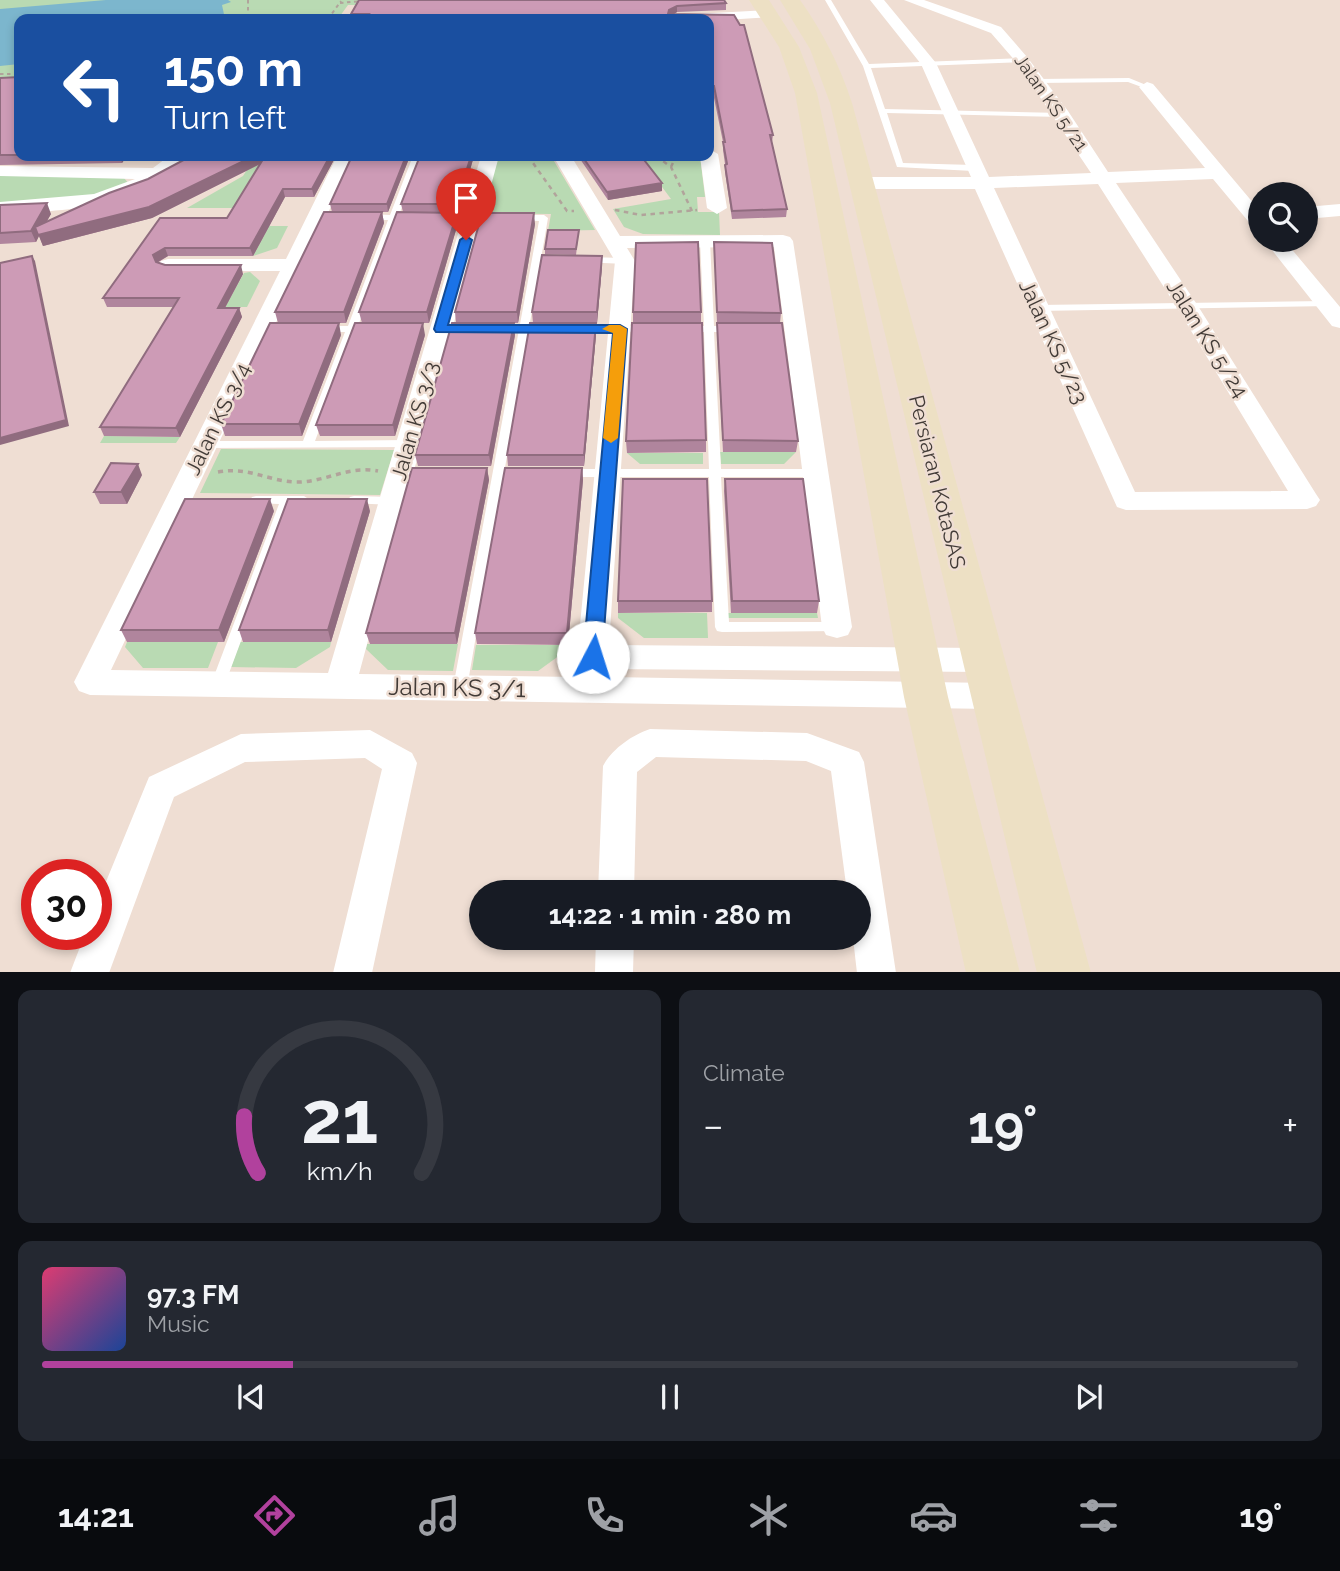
<!DOCTYPE html>
<meta charset="utf-8">
<style>
:root{--surface:#171b24;--page:#242831;--text:#f1f3f6;--muted:#9ea1a6;--line:#363941;--accent:#b1419d}
body{margin:0;font-family:Raleway,sans-serif;background:var(--page);color:var(--text);height:100vh;display:flex;flex-direction:column;font-size:26px;white-space:nowrap}
*{box-sizing:border-box;margin:0}
p{font-size:23px;color:var(--muted)}
.icon{flex:none;width:38px;height:38px;fill:none;stroke:currentColor;stroke-width:2;stroke-linecap:round;stroke-linejoin:round}
.map{position:relative;height:972px;overflow:hidden}
.details{display:flex;flex-direction:column;gap:18px;padding:18px;background:#0d0f14;flex:1}
.details>*{flex:none}
.guide{position:absolute;left:14px;top:14px;width:700px;height:147px;border-radius:14px;box-shadow:0 4px 10px #0003;background:#1a4fa0;color:#fff;overflow:hidden}
.buttons{position:absolute;left:1248px;top:182px;display:grid;gap:14px}
.buttons a{display:grid;place-items:center;width:70px;height:70px;border-radius:50%;background:var(--surface);box-shadow:0 4px 10px #0003;font-size:35px}
.speed{position:absolute;left:21px;top:859px;display:flex;gap:14px;font-size:35px;font-weight:700;text-align:center}
.speed>*{display:grid;place-content:center;width:91px;height:91px;border-radius:50%;background:var(--surface);box-shadow:0 4px 10px #0003;line-height:1}
.speed .limit{border:10px solid #d22;background:#fff;color:#111}
.pin{position:absolute;display:grid;place-items:center;width:60px;height:60px;color:#fff;margin:-72px -30px;border-radius:50% 50% 50% 0;rotate:-45deg;box-shadow:0 0 7px #0007}
.pin .icon{rotate:45deg}
.me{position:absolute;width:77px;margin:-38px;rotate:5deg;stroke-linejoin:round;filter:drop-shadow(0 0 5px #0008)}
.turn{display:flex;align-items:center;gap:24px;height:147px;padding:0 35px;font-size:32px}
.turn .icon{width:91px;height:91px;stroke-width:2.5}
.turn b{display:block;font-size:49px;line-height:60px}
.big{font-size:52px;font-weight:700;line-height:1.1}
.details .tile{flex:1;display:flex;flex-direction:column;justify-content:center;gap:10px;min-width:0;padding:0 24px;border-radius:14px;background:var(--page)}
.details .dial{align-items:center;gap:0}
.dial svg{height:182px;overflow:visible;fill:none;stroke:var(--line);stroke-width:7;stroke-linecap:round;text-anchor:middle}
.dial text{fill:var(--text);stroke:none}
.song{display:flex;align-items:center;gap:21px}
.cover{width:84px;height:84px;border-radius:10px;background:linear-gradient(135deg,hsl(340 70% 55%),hsl(220 70% 35%))}
.played{height:7px;border-radius:4px;background:linear-gradient(90deg,var(--accent) 20%,var(--line) 20%)}
.keys{display:flex;justify-content:space-around;direction:ltr}
.heat{display:flex;justify-content:space-between;align-items:center;font-size:38px;direction:ltr}
.details .tiles{flex:1;display:grid;gap:18px;grid-template-columns:1fr 1fr}
.tile:last-child{grid-column:span 2}
.trip{position:absolute;left:469px;top:880px;width:402px;height:70px;border-radius:35px;background:var(--surface);box-shadow:0 4px 10px #0003;font-weight:700;line-height:70px;text-align:center}
.dock{display:flex;height:112px;justify-content:space-around;align-items:center;background:#090b0e;color:var(--muted)}
.dock .icon{width:49px;height:49px}
.dock .current{color:var(--accent)}
.dock b{font-size:32px;color:var(--text)}
.map>svg:first-child{display:block}
.green{fill:#b9dab3}
.water{fill:#7cb6cd}
.lines{fill:none;stroke-linecap:round;stroke-linejoin:round}
.path-far2{stroke:#b1a39b;stroke-width:2;stroke-dasharray:3.5 3.5;stroke-linecap:butt}
.path-far1{stroke:#b1a39b;stroke-width:2.5;stroke-dasharray:4.5 4.5;stroke-linecap:butt}
.path{stroke:#b1a39b;stroke-width:3.5;stroke-dasharray:5 5;stroke-linecap:butt}
.lane{fill:#fff;fill-rule:evenodd}
.street{fill:#fff;fill-rule:evenodd}
.secondary{fill:#ede0c4;fill-rule:evenodd}
.wall{fill:#b0859d}
.shaded-wall{fill:#906c7f}
.building{fill:#cd9bb6;stroke:#906c7f;stroke-width:2}
.route{fill:#1a73e8;stroke:#114b97;stroke-width:2}
.slow{fill:#f59e0b}
.labels{text-anchor:middle;stroke-width:5;stroke-linejoin:round;paint-order:stroke}
.far-street-label{font-size:18px;fill:#423b37;stroke:#efded3}
.street-label{font-size:21px;fill:#423b37;stroke:#efded3}
.near-street-label{font-size:24px;fill:#423b37;stroke:#efded3}
</style>
<div class="map">
<svg width="1340" height="973" viewBox="0 0 1340 973">
<rect width="100%" height="100%" fill="#efded3"/>
<path class="green" d="M0,0H661L600,4L348,5L340,16L346,19H19V83L0,84Z
M256,156H270L239,208H187L243,176Z
M494,156H551L595,230L548,231L551,214L479,213Z
M639,156H700L705,197H697L698,212H719L720,235L643,234L624,227L613,209L671,199Z
M0,175L124,178L130,185L89,198L0,205Z
M269,226H288L277,248L253,256Z
M250,272L260,281L247,307H225L244,273Z
M104,436L180,437L176,443H100Z
M221,449H222L394,450L380,495L200,493Z
M720,452H796L784,464H721Z
M627,453H703V464H640Z
M618,613H707L708,638H644L618,618Z
M728,613H817L818,618H728Z
M127,642H218L208,668H143L125,647Z
M240,642H331L330,647L296,668L231,667Z
M367,644H458L453,671L388,670L366,649Z
M476,645H568L567,650L538,671L472,670Z"/>
<path class="water" d="M106,0H228L231,2L222,5L225,19H19V64L0,66V9Z"/>
<g class="lines">
<path class="path-far2" d="M248,0V19
M340,3L362,1
M328,19L341,1
M0,74H19
M656,156L658,158"/>
<path class="path-far1" d="M528,156L567,211H574
M656,156L671,167L692,211
M671,167L676,156
M615,210L641,215L697,210"/>
<path class="path" d="M218,472C249,466 269,482 298,482C326,482 349,465 378,471"/>
<path class="lane" d="M825,0H831L869,64L1022,58L1026,60L1022,62L871,68L885,109L1062,113L1066,115L1062,117L887,113L903,163L973,165L977,168L973,171L897,167L863,66Z
M1129,78L1151,87L1147,89L1128,82L1038,83L1034,81L1038,79Z
M413,156H421L399,215H410L414,218L410,221L397,220L358,326H368L373,329L368,332H356L315,441L408,440L412,441L414,444L412,447L201,448L199,445L201,442L205,441H303L345,332H323L318,329L323,326H348L388,220H368L364,217L368,214L390,215Z
M519,215H544L548,218L467,688L465,692L460,694L455,692L453,688L539,221L516,220V216Z
M705,238L710,241L714,326H732L737,329L732,332H714L721,469H816L822,473L816,477H721L729,622H836L841,623L843,627L841,631L722,632L717,631L715,627L709,477H568L562,473L568,469H709L704,332H687L682,329L687,326H704L700,241Z
M586,257L625,258L630,261L625,264L583,262V258Z
M1326,301L1330,302V306L1038,311L1033,308L1038,305Z
M582,326H648L653,329L648,332L578,331V327Z
M256,496H304L310,500L304,504H292L225,684L223,688L218,690L213,688L211,684L279,504L252,503L250,500L252,497Z
M354,496L393,497L399,501L393,505L350,503L348,500L350,497Z"/>
<path class="street" d="M870,0H884L936,63L989,177L1091,173L1017,63L991,33L904,0H924L1001,27L1027,57L1068,111L1108,172L1205,168L1139,87L1147,82L1153,84L1260,211V229L1253,227L1213,179L1116,183L1198,306L1316,494L1320,500L1316,506L1307,509L1126,510L1117,507L975,189H863L854,183L863,177H971L921,64ZM1098,184L1176,306L1288,491L1135,492L994,188Z
M769,10L776,14L774,17L709,21V19H670L677,15Z
M709,149L718,154L727,208L717,214L707,208L700,156H709Z
M169,156H189C148,209 60,211 0,214V202L94,194L135,179L0,176V166L153,168Z
M337,156H355L111,670L328,673L481,156H499L359,674L575,677L615,261L553,156H571L620,236L783,235L790,237L793,241L852,627L848,635L837,638L826,635L822,627L774,247L627,248L635,261L609,645L983,648L994,651L998,660L994,669L983,672L607,669V677L992,683L1003,687L1008,696L1003,705L992,709L90,695L79,691L74,682L280,271H168L161,269L158,265L161,261L168,259H286Z
M1340,204V216L1306,219V207Z
M1264,240H1284L1340,307V328L1332,326Z
M650,729L807,733L859,752L864,762L896,973H857L853,938H859V892H847L831,771L806,761L656,757L637,772L634,892H598L603,766C612,749 632,735 650,729Z
M370,730L412,753L417,763L372,973H333L382,769L365,758L245,762L174,797L109,973H70L85,934H96V906L149,777L241,734Z
M596,938H634L633,973H595Z"/>
<path class="secondary" d="M749,0H769L799,47L817,93L948,697L1020,973H966L904,697L795,93L779,47Z
M780,0H800C823,32 840,66 852,103L1091,973H1037L830,103L810,49Z"/>
</g>
<path class="wall" d="M359,0H724L726,3V10L677,12L674,14L734,15L740,25H744L773,135L772,142L787,209L786,217L732,219L725,172V164L723,150V142L713,93H709V19H352L351,14Z
M19,77V156H127L122,163L0,165V78Z
M186,156H264L265,157V156H336L314,197H285L253,256H168L157,263L165,265L243,274L225,308H239L242,317L180,437L104,436L100,427L173,307H107L103,298L160,218H227L260,164L152,218L43,246L39,236L36,242L0,244V205L51,214L46,222L148,179L187,158Z
M410,156L388,212H382L384,223L346,323H278L275,312L332,212L330,204Z
M420,156H474L458,212H434L457,213L458,223L429,323H362L359,312L403,212L401,204Z
M578,156H641L662,191L608,200Z
M535,224L518,323H456L455,312Z
M579,230L576,255L545,254V249Z
M714,242L781,313L780,323L798,441L796,452H723L717,335L718,323H717Z
M602,266L597,323H533L532,312Z
M633,312H701V323H633Z
M341,335L302,436H225L221,424Z
M425,335L395,436H320L316,425Z
M515,335L491,466H418L415,455Z
M596,335L584,466H508L507,455Z
M706,440V452L627,453L626,441Z
M487,468L489,480L457,644H370L366,633Z
M582,468L583,480L568,645L477,644L475,633Z
M142,475L127,504H100L94,492Z
M725,479L819,601L817,613H731L724,491Z
M274,511L224,642H127L121,630Z
M370,511L331,642H243L239,630Z
M618,601H712V612L618,613Z"/>
<path class="shaded-wall" d="M677,6V12L669,17V10Z
M120,156H127L122,163Z
M254,156H264L266,161L152,218L43,246L39,236L36,242L31,231L47,203L51,214L39,235Z
M330,156H336L314,197L312,189Z
M406,156H410L388,212L387,204Z
M471,156H474L458,212L456,204Z
M662,183V191L608,200L607,192Z
M283,189L285,197L253,256L250,248Z
M382,212L384,223L346,323L344,312Z
M457,213L458,223L429,323L427,312Z
M534,213L535,224L518,323L517,312Z
M165,248L168,256L156,263L153,255Z
M32,256L35,261L69,426L0,445V438Z
M602,256V266L597,323V312Z
M241,265L243,274L220,317L218,308Z
M239,308L242,317L180,437L176,428Z
M339,323L341,335L302,436L299,424Z
M423,323L425,335L395,436L393,425Z
M514,323L515,335L491,466L489,455Z
M596,323V335L584,466V455Z
M138,464L142,475L127,504L121,492Z
M487,468L489,480L457,644L455,633Z
M582,468L583,480L568,645L567,633Z
M270,499L274,511L224,642L219,630Z
M367,499L370,511L331,642L328,630Z"/>
<path class="building" d="M359,0H724L726,3L677,6L669,10L668,14L734,15L740,25H744L773,135H770L787,209L732,211L725,165L727,164L723,142H725L714,86H709V19H366L369,14H351Z
M19,77V155H0V78Z
M191,156H254L149,207L38,235L35,227L109,193L148,179Z
M265,156H330L312,189H283L250,248H165L153,255L156,262L165,265H241L218,308H239L176,428L100,427L179,298H103L160,218H227Z
M352,156H406L387,204H330Z
M420,156H471L456,204H401Z
M582,156H641L662,183L607,192Z
M47,203L31,231L0,233V205Z
M324,212H382L344,312H275Z
M397,212L457,213L427,312H359Z
M482,213H534L517,312H455Z
M548,230H579L576,249H545Z
M698,242L701,312H633L636,243Z
M714,242L772,243L781,313L717,312Z
M542,255L602,256L597,312H532Z
M32,256L66,420L0,438V263Z
M270,323H339L299,424H221Z
M355,323H423L393,425H316Z
M452,323H514L489,455H415Z
M530,323H596L584,455H507Z
M632,323H702L706,440L626,441Z
M717,323H782L798,441L723,440Z
M111,463L138,464L121,492H94Z
M412,468H487L455,633H366Z
M505,468H582L567,633H475Z
M623,479H707L712,601H618Z
M725,479H803L819,601H732Z
M185,499H270L219,630H121Z
M288,499H367L328,630H239Z"/>
<path class="route" d="M466,236L472,240L448,325H620L627,329L602,657L599,662L593,664L586,662L583,657L613,333L436,332L434,329L460,240Z"/>
<path class="slow" d="M620,325L627,329L618,438L611,443L603,438L613,333L602,329L609,325Z"/>
<g class="labels">
<g class="far-street-label">
<text transform="translate(1051 103) rotate(55)" y="6">Jalan KS 5/21</text>
</g>
<g class="street-label">
<text transform="translate(1207 339) rotate(58)" y="7">Jalan KS 5/24</text>
<text transform="translate(1053 342) rotate(65)" y="7">Jalan KS 5/23</text>
<text transform="translate(218 419) rotate(-64)" y="7">Jalan KS 3/4</text>
<text transform="translate(415 421) rotate(-74)" y="7">Jalan KS 3/3</text>
<text transform="translate(937 482) rotate(76)" y="7">Persiaran KotaSAS</text>
</g>
<g class="near-street-label">
<text transform="translate(457 688) rotate(1)" y="8">Jalan KS 3/1</text>
</g>
</g>
</svg>
<div class="buttons">
<a><svg class="icon" aria-label="search" viewBox="0 0 24 24"><circle cx="10" cy="10" r="6"/><path d="M15 15l6 6"/></svg></a>
</div>
<div class="speed"><div class="limit">30</div></div>
<div class="pin" style="left:466px;top:240px;background:#d93025"><svg class="icon" aria-label="arrive" viewBox="0 0 24 24"><path d="M6 21V4h12l-3 4 3 4H6"/></svg></div>
<svg class="me" style="left:593px;top:657px" viewBox="-20 -20 40 40"><circle r="19" fill="#fff"/><path d="M0-13L10 11 0 6-10 11z" fill="#1a73e8"/></svg>
<div class="trip">14:22 · 1 min · 280 m</div>
<div class="guide">
<div class="turn"><svg class="icon" aria-label="left" viewBox="0 0 24 24"><path d="M17 20v-9H6M10 6l-5 5 5 5"/></svg><div><b>150 m</b>Turn left</div></div>
</div>
</div>
<section class="details">
<div class="tiles">
<div class="tile dial"><svg viewBox="0 0 100 80">
<path d="M14 69A42 42 0 1 1 86 69"/>
<path d="M14 69A42 42 0 0 1 8 44" stroke="#b1419d"/>
<text x="50" y="56" font-size="32" font-weight="700">21</text>
<text x="50" y="72" font-size="11">km/h</text>
</svg></div>
<div class="tile"><p>Climate</p>
<div class="heat"><a>−</a><b class="big">19°</b><a>+</a></div>
</div>
<div class="tile">
<div class="song"><i class="cover"></i><div><b>97.3 FM</b><p>Music</p></div></div>
<div class="played"></div>
<div class="keys"><svg class="icon" aria-label="previous" viewBox="0 0 24 24"><path d="M18 5L8 12l10 7zM5 5v14"/></svg><svg class="icon" aria-label="pause" viewBox="0 0 24 24"><path d="M8 5v14M16 5v14"/></svg><svg class="icon" aria-label="next" viewBox="0 0 24 24"><path d="M6 5l10 7-10 7zM19 5v14"/></svg></div>
</div>
</div>
</section>
<nav class="dock">
<b>14:21</b>
<svg class="icon current" aria-label="directions" viewBox="0 0 24 24"><path d="M12 3l9 9-9 9-9-9zM9 14v-3h6M13 9l2 2-2 2"/></svg>
<svg class="icon" aria-label="music" viewBox="0 0 24 24"><path d="M9 18V5l10-2v13"/><circle cx="6" cy="18" r="3"/><circle cx="16" cy="16" r="3"/></svg>
<svg class="icon" aria-label="phone" viewBox="0 0 24 24"><path d="M5 4h4l2 5-3 2q2 4 5 5l2-3 5 2v4C11 20 4 13 5 4z"/></svg>
<svg class="icon" aria-label="climate" viewBox="0 0 24 24"><path d="M12 3v18M4 7l16 10M4 17L20 7"/></svg>
<svg class="icon" aria-label="car" viewBox="0 0 24 24"><path d="M5 17H2v-5l4-1 3-4h7l3 4 3 1v5h-3M9 17h6M6 11h13"/><circle cx="7" cy="17" r="2"/><circle cx="17" cy="17" r="2"/></svg>
<svg class="icon" aria-label="filters" viewBox="0 0 24 24"><path d="M4 7h16M4 17h16"/><circle cx="9" cy="7" r="2"/><circle cx="15" cy="17" r="2"/></svg>
<b>19°</b>
</nav>
